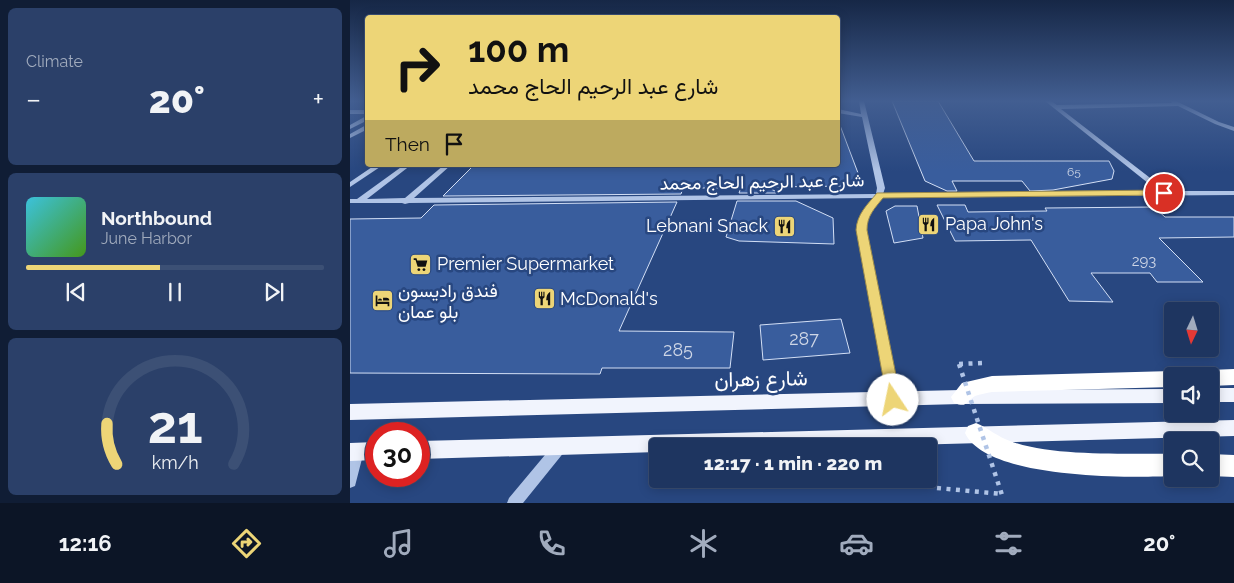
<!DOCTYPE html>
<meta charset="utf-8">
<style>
:root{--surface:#1e3560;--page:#2b4069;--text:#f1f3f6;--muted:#a1abbd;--line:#3c5075;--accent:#edd577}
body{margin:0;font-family:Raleway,Vazirmatn,sans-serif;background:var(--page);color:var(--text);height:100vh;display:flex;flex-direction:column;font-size:19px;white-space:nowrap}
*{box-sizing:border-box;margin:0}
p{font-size:16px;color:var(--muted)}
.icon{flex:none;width:28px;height:28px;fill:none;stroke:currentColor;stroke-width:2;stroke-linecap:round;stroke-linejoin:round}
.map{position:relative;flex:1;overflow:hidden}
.side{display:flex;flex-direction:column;gap:8px;padding:8px;background:#101d35;width:350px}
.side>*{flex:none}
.top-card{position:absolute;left:15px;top:15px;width:475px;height:152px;border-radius:5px;box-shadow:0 2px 12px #0003,0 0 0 1px var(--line);background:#edd577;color:#111;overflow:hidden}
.needle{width:32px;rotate:184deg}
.tools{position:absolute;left:814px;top:302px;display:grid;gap:10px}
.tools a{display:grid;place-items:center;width:55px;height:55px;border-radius:5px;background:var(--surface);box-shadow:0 2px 12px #0003,0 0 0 1px var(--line);font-size:25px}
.speed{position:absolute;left:15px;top:422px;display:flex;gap:10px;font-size:25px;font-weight:700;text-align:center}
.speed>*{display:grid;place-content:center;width:65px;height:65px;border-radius:50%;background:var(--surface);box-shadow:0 2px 12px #0003,0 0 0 1px var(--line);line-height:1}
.speed .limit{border:8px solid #d22;background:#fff;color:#111}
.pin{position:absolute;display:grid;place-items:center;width:42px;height:42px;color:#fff;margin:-21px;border:2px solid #fff;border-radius:50%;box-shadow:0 1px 5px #0007}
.me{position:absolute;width:55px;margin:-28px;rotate:349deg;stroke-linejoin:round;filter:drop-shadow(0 0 4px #0008)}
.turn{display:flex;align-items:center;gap:18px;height:105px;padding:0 20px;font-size:22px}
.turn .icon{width:65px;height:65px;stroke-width:2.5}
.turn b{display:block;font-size:35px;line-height:42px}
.then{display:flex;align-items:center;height:48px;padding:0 20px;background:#0003;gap:10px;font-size:19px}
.big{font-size:38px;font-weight:800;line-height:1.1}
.side .widget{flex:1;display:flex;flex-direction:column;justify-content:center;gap:8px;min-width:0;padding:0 18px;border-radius:8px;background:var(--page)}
.side .dial{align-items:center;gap:0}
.dial svg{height:130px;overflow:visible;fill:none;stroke:var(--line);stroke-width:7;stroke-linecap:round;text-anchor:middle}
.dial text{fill:var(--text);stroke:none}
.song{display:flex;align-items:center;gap:15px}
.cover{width:60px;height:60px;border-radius:8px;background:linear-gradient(135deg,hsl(190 70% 55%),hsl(100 70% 35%))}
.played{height:5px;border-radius:2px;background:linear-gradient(90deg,var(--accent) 45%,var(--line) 45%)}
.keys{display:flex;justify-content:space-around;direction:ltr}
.heat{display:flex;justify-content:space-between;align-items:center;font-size:28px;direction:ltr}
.trip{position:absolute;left:299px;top:438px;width:288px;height:50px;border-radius:5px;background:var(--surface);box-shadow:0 2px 12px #0003,0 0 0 1px var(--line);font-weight:800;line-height:50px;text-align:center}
.menu{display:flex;height:80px;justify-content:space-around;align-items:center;background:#0c1526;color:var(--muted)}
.menu .icon{width:35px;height:35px}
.menu .active{color:var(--accent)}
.menu b{font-size:22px;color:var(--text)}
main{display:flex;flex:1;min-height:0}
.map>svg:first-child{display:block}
.building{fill:#395d9d;stroke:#d3dff5}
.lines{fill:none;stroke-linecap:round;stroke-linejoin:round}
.path{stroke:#b0c4e6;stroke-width:4.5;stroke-dasharray:4 5.5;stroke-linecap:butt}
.minor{fill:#b0c4e6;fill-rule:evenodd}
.major{fill:#f1f4fd;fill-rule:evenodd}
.highway{fill:#fff;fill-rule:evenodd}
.path-bridge{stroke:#b0c4e6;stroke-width:4.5;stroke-dasharray:4 5.5;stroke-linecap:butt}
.route{fill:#edd577;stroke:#9a8a4d}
.labels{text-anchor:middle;stroke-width:5;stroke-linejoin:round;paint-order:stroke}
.far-number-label{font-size:12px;fill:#ced6e6}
.number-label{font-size:15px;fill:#ced6e6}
.street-label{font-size:18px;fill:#fff;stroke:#284780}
.poi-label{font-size:18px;fill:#fff;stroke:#284780;text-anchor:start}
.near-number-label{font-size:18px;fill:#ced6e6}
.near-street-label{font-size:21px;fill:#fff;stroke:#284780}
</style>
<main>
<section class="side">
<div class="widget"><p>Climate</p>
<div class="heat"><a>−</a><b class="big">20°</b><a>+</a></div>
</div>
<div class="widget">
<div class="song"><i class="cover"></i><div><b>Northbound</b><p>June Harbor</p></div></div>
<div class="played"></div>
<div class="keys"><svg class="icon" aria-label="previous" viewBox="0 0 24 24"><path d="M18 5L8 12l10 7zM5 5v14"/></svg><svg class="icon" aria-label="pause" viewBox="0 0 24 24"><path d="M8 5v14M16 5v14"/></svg><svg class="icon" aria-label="next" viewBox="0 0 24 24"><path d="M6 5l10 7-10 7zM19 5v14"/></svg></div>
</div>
<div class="widget dial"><svg viewBox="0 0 100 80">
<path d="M14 69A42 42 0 1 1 86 69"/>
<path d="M14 69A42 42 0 0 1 8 44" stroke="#edd577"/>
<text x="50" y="56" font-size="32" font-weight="700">21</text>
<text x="50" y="72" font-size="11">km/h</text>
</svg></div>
</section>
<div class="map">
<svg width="884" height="503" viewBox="0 0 884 503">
<rect width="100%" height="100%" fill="#284780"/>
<path class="building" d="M542,101H588L624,161H759L764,171L762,179L703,190L680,191L672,181H602L607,191H597L575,181Z
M488,120L508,173L507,180L499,186L417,187L429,193H389L391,188H333L331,194L93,196L124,165H488Z
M387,201H446L483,218L484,244L389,241L376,237Z
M327,202L269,331L384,332L380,368H252L250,374L0,373V219L71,218L84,205Z
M587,205H615L618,212L697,211L695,208L804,207L815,217H884V237L809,238L853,282H807L800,273H741L763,302L719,301L681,240L605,241Z
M545,206H567L573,238L544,243L536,211Z
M491,319L500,353L413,360L410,325Z"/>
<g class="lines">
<path class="path" d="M609,364L634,363
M587,488L652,494"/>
<path class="minor" d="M509,101H514L535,188L533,194L808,191L695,101H701L707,105L822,103L821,101H826L869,122L884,127V131L865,124L828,106L711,109L817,191H884V195L531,198L519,217L516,230L549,400L547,404L543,405L539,404L537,400L508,230L511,217L524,198L59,203L55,204L52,203H0V199H7L54,165H61L17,199L55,198L94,165H101L64,198L526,194L527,188L512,117L488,113V109L511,114Z
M0,110H18V114H0Z
M18,115V120L0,129V125Z
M18,124V129L0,138V134Z
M25,165H33L0,187V182Z
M210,441L215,443L217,447L215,451L173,503H157L159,498L205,443Z
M7,445L12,447L14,451L5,486L0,488V452L2,447Z"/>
<path class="major" d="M860,388H884V402H860Z
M822,389V403L611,404L0,420V404L611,390Z
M884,420V436L522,446H308V452L69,459V441Z
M26,442V460L0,461V443Z"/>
<path class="highway" d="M884,369V385L860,386V376H851L853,372L860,370Z
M822,371L829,373L831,376H822V387L642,392C637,393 630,394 625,396C615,402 618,408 604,403L601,397L612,383L642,376Z
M626,423C638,428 648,437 660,441C703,457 775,453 822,454V476C778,478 636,479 615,433L618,426Z
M860,454L884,455V477L860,476Z"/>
<path class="path-bridge" d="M609,364L652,495"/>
</g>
<linearGradient id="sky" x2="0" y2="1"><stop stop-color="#162746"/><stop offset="0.59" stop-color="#425e91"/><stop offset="1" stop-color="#425e91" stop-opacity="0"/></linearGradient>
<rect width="884" height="171" fill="url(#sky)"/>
<path class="route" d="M814,190L817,191V195L533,198C524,209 517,216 517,230L551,400L549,405L543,407L538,405L506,230C507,214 517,205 527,193Z"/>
<defs>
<symbol id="restaurant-square" viewBox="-11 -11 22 22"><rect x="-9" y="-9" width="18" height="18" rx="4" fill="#edd577" stroke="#284780"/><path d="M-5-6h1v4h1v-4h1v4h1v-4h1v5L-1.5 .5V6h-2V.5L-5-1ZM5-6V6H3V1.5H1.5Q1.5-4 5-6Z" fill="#111"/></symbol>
<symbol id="supermarket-square" viewBox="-11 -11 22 22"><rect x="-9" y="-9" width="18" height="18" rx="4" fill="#edd577" stroke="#284780"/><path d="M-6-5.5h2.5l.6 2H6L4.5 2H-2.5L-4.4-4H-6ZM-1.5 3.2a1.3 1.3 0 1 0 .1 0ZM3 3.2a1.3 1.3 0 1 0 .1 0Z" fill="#111"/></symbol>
<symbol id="hotel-square" viewBox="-11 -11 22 22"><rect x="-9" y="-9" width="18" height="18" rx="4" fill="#edd577" stroke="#284780"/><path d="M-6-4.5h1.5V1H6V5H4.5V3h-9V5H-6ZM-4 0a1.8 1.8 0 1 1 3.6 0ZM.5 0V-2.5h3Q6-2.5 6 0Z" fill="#111"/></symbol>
</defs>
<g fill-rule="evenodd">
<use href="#restaurant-square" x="566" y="212" width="25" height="25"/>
<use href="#restaurant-square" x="422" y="214" width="25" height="25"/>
<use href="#supermarket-square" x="58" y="252" width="25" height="25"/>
<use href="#restaurant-square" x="182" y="286" width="25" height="25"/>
<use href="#hotel-square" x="20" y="288" width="25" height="25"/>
</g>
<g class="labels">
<g class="far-number-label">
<text x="724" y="176">65</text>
</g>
<g class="number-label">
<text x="794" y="266">293</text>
</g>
<g class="street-label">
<text transform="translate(412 182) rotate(-1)" y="6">شارع عبد الرحيم الحاج محمد</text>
</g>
<g class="poi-label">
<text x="595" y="230">Papa John's</text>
<text x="418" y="232" text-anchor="end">Lebnani Snack</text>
<text x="87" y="270">Premier Supermarket</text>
<text x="48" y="297">فندق راديسون<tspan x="48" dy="21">بلو عمان</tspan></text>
<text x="210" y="305">McDonald's</text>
</g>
<g class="near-number-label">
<text x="454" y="345">287</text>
<text x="328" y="356">285</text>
</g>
<g class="near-street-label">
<text transform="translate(411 379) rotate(-1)" y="7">شارع زهران</text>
</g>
</g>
</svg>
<div class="tools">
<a><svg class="needle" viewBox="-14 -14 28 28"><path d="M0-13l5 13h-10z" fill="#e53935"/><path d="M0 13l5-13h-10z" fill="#a1abbd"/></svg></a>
<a><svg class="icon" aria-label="sound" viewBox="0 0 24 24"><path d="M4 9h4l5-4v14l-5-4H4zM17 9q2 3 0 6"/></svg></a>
<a><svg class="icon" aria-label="search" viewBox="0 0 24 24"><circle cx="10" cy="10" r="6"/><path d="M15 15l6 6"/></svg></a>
</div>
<div class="speed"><div class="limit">30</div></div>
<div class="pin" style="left:814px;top:193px;background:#d93025"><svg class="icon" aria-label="arrive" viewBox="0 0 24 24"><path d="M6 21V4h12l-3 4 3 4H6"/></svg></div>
<svg class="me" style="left:543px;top:400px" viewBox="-20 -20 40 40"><circle r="19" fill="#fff"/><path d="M0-13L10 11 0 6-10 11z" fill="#edd577"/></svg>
<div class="trip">12:17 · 1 min · 220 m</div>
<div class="top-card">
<div class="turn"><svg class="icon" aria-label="right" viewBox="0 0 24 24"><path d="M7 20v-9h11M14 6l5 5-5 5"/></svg><div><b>100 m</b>شارع عبد الرحيم الحاج محمد</div></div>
<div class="then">Then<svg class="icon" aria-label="arrive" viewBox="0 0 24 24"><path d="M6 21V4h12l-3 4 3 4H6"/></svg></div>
</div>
</div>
</main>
<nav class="menu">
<b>12:16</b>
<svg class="icon active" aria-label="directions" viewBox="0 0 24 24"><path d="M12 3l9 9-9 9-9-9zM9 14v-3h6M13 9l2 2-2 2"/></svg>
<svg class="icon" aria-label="music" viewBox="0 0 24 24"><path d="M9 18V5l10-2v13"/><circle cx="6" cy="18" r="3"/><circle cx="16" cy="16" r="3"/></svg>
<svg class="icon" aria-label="phone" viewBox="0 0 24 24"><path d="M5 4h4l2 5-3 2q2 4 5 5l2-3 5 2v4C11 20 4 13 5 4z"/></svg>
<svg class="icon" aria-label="climate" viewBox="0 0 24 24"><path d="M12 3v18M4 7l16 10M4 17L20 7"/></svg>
<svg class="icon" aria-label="car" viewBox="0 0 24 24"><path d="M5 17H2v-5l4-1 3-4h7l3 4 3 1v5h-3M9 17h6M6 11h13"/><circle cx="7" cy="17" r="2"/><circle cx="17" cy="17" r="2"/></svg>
<svg class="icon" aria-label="filters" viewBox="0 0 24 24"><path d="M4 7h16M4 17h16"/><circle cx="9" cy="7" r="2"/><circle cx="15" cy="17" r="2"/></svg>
<b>20°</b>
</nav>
